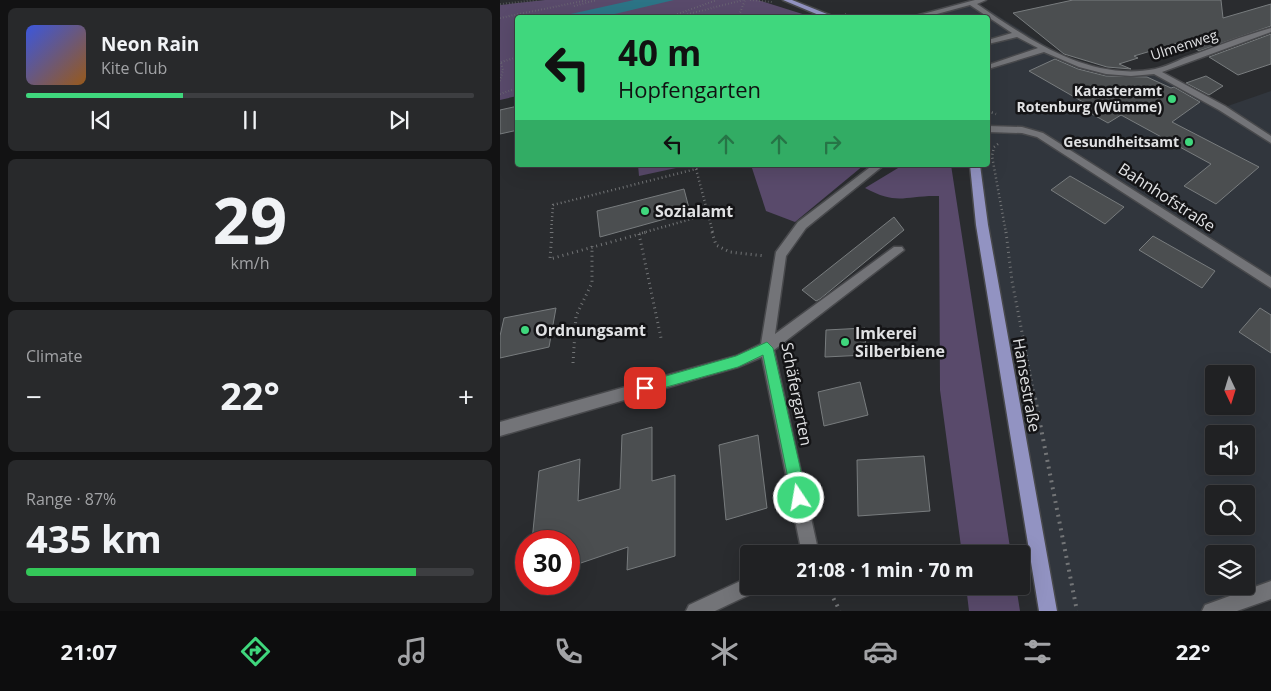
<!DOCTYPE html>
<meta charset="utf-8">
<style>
:root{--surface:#202123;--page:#28292b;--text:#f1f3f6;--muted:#a2a3a6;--line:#3d3e41;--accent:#3fd77d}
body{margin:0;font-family:"Open Sans",sans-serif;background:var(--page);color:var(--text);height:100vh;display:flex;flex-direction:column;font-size:19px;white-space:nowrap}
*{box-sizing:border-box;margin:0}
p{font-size:16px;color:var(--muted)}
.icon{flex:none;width:28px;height:28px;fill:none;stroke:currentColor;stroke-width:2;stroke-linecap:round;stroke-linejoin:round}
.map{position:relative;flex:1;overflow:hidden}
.drawer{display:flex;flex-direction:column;gap:8px;padding:8px;background:#121213;width:500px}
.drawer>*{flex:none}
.banner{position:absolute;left:15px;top:15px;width:475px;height:152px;border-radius:5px;box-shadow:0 5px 20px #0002,0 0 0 1px var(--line);background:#3fd77d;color:#111;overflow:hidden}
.needle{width:32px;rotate:176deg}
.fabs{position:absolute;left:705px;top:365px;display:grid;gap:10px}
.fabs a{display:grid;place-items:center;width:50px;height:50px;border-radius:5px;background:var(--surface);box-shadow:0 5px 20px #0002,0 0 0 1px var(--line);font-size:25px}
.speed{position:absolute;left:15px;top:530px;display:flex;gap:10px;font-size:25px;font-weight:700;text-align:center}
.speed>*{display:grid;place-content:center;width:65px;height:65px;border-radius:50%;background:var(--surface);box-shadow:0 5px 20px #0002,0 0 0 1px var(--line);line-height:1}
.speed .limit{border:8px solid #d22;background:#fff;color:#111}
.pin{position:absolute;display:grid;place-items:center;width:42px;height:42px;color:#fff;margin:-21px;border-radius:10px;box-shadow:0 2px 8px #0006}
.me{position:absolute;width:55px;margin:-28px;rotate:348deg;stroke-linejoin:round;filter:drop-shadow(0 0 4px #0008)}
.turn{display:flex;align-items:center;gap:18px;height:105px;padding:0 20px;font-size:22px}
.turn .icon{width:65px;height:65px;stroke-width:2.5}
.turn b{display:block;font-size:35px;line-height:42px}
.lanes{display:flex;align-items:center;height:48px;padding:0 20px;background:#0003;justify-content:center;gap:25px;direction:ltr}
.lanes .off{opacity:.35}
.big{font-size:38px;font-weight:700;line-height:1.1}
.drawer .card{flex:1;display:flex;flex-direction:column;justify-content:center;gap:8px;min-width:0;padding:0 18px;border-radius:8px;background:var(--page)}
.drawer .dial{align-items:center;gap:0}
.dial b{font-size:65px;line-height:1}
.song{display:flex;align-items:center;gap:15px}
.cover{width:60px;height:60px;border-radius:8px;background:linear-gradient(135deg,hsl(230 70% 55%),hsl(30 70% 35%))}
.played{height:5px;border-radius:2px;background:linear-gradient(90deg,var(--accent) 35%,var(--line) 35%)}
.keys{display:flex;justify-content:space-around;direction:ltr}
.heat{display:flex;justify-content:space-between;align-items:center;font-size:28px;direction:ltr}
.charge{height:8px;border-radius:4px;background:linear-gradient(90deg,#34c759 87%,var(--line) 0)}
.trip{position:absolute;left:240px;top:545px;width:290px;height:50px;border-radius:5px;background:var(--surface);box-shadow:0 5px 20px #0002,0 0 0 1px var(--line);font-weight:700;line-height:50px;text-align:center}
.tabs{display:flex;height:80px;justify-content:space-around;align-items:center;background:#0d0d0e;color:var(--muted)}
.tabs .icon{width:35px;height:35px}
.tabs .on{color:var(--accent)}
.tabs b{font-size:22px;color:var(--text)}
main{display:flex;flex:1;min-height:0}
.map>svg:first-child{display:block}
.built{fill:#31363d;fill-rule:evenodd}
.green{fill:#594a6b}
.water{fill:#2c7486}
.building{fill:#4b4e50;stroke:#787c7e}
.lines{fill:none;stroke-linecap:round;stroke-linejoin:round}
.minor-casing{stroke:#48494c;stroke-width:3}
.major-casing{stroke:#48494c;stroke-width:3}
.path-far3{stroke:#737577;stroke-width:2;stroke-dasharray:0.5 2.5;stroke-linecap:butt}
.path-far2{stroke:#737577;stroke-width:2.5;stroke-dasharray:1 3;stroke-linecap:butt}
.path-far1{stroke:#737577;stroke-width:3;stroke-dasharray:1 4;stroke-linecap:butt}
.path{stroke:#737577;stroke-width:4;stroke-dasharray:2 5;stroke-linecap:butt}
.minor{fill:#737478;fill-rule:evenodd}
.major{fill:#9293c2;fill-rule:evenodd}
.route{fill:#3fd77d;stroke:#298c51}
.poi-dot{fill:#3fd77d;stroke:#141416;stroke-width:2}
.labels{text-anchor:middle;stroke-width:5;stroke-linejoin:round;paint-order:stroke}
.far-street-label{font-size:14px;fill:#e0e1e3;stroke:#141416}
.far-poi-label{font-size:14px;font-weight:bold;fill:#e0e1e3;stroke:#141416;text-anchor:end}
.street-label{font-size:16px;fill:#e0e1e3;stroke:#141416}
.poi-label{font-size:16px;font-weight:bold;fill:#e0e1e3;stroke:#141416;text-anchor:start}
</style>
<main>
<section class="drawer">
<div class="card">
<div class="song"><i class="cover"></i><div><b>Neon Rain</b><p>Kite Club</p></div></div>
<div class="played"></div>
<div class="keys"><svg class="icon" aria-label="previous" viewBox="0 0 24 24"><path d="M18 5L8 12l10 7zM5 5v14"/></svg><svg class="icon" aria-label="pause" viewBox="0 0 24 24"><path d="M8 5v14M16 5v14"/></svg><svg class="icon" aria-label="next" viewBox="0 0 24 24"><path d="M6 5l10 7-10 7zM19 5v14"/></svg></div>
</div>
<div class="card dial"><b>29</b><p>km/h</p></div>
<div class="card"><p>Climate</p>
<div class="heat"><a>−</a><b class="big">22°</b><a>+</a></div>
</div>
<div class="card"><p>Range · 87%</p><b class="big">435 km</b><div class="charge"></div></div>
</section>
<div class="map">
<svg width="771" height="611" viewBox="0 0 771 611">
<rect width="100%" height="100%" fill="#2a2c2f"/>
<path class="built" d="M479,4L585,70L657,72L722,108L771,91V590L711,611H548L475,165H488V18H416ZM714,374H746V406H714ZM714,434H746V466H714ZM714,494H746V526H714ZM714,554H746V586H714Z"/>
<path class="green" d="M45,0H258L312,17L18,18L17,96L0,100V5Z
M138,165H190L139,176Z
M251,165H364L295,222L266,211Z
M403,165H451L511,554H462L440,390L439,196C405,195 398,206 365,188Z
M466,586H516L520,611H469Z"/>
<path class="water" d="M134,0H174L102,17H57Z"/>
<path class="building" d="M573,0H721L723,18L771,4V26L699,51L685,41L634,56L638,58L619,64L631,69L607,67L564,54L513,13Z
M771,34V64L738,75L709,57Z
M555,59L578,69L606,76L647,77L671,88L674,87L700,102L672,122L759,167L716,204L684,186L711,164L621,115L608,123L576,105L583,102L529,71Z
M706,76L723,86L709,95L686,83Z
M18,106V130L0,134V110Z
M570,176L624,207L605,224L551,190Z
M184,189L190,212L100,237L97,211Z
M394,217L404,230L320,299L316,301L302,290Z
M653,236L715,271L702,288L639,250Z
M56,308L49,347L0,358V336L4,318Z
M760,308L771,315V353L739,332Z
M365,328L366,355L325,357L326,330Z
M360,382L368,415L324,426L318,392Z
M152,427V481L175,475V556L127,570L128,547L69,567V541H32L39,471L80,459L78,501L120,489L122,435Z
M258,435L267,508L226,520L219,445Z
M424,456L430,511L358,516L357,460Z"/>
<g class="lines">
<defs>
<path id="minor" d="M475,0H486L477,4C528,39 589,82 655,69C665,67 675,62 684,58C713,48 742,36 771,28V32L662,72L725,106L771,136V143L719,110L654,74L631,76L606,74L579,67L544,52L488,69V65L538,48L517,37L488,44V40L512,33L470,5L422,18H408Z
M488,126L522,127L543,133L771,277V288L537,137L522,133L488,132Z
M373,165H384L306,228L286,256L275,334L394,247H402L404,250L274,350L319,554H302L262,357L238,367L0,436V422L236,356L261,344L276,252L298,222Z
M249,577V586H258L255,592L215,611H186L189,605Z
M771,581V599L737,611H702L705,605Z"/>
<path id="major" d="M283,0H292L337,18H326Z
M470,165H480L488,225L557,611H539L476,225Z"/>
</defs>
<use href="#minor" class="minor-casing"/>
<use href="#major" class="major-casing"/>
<path class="path-far3" d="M250,0L272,2
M0,4L37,0
M74,6L97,0
M345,14L354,18
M0,18L88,0
M166,18L217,0
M173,18L243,0
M238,18L245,0
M1,62L18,57
M0,81L3,70L1,62
M0,94L18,88"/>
<path class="path-far2" d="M488,111L496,114
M498,144L494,147L492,156L506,233
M196,169L213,233
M51,233L53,205L196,169L201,165
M142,233L209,214"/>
<path class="path-far1" d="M52,232L50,259L147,232
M212,232L216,245L230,252L265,256
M506,232L512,281L535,399
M139,234L161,338
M73,363L76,316L92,283V246"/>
<path class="path" d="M535,398L577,611
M327,586L340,611"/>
<use href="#minor" class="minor"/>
<use href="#major" class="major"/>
</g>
<path class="route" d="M267,342L273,348L307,498L305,503L299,505L294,503L292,498L263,355L238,367L145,393L140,392L138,388L140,383L145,382L236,356Z"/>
<g class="poi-dot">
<circle cx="672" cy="99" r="5"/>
<circle cx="689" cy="142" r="5"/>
<circle cx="145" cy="211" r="5"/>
<circle cx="25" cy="330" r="5"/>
<circle cx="345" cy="342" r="5"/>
</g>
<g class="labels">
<g class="far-street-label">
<text transform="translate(684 45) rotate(-18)" y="5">Ulmenweg</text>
</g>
<g class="far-poi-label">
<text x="662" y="96">Katasteramt<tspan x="662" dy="16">Rotenburg (Wümme)</tspan></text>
<text x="679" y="147">Gesundheitsamt</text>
</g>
<g class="street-label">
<text transform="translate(667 197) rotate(33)" y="6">Bahnhofstraße</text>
<text transform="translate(527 385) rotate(80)" y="6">Hansestraße</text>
<text transform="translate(297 394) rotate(79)" y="6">Schäfergarten</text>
</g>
<g class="poi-label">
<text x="155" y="217">Sozialamt</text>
<text x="35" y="336">Ordnungsamt</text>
<text x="355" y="339">Imkerei<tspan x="355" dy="18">Silberbiene</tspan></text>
</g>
</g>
</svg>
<div class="fabs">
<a><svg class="needle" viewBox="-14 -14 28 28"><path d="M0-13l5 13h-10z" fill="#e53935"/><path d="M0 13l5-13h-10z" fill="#a2a3a6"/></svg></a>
<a><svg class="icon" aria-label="sound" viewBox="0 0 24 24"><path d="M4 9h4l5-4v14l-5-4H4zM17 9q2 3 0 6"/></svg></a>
<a><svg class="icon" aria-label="search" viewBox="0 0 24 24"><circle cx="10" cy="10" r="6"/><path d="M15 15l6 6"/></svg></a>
<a><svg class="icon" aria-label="layers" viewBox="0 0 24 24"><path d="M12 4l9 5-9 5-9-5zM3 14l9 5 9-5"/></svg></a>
</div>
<div class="speed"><div class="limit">30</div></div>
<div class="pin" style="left:145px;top:388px;background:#d93025"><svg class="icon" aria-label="arrive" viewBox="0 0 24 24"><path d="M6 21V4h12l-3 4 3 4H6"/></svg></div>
<svg class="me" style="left:299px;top:498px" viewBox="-20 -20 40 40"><circle r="17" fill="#3fd77d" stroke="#fff" stroke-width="3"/><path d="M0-11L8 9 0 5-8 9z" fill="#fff"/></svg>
<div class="trip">21:08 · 1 min · 70 m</div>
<div class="banner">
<div class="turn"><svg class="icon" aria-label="left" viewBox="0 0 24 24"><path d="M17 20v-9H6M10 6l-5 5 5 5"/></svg><div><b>40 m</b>Hopfengarten</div></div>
<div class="lanes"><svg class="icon" aria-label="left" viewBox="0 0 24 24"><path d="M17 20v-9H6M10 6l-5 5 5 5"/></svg><svg class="icon off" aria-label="ahead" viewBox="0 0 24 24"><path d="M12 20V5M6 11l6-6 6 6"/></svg><svg class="icon off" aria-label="ahead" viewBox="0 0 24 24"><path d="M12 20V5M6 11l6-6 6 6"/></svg><svg class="icon off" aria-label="right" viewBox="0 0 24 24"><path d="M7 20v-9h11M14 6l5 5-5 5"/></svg></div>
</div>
</div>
</main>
<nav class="tabs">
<b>21:07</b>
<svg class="icon on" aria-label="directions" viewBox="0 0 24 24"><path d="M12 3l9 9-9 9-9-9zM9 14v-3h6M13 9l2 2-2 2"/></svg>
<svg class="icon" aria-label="music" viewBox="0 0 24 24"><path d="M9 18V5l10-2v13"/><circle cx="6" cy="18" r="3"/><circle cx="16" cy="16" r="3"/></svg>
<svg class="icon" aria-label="phone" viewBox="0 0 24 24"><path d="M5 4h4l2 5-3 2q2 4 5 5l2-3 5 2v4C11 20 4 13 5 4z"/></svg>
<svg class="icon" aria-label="climate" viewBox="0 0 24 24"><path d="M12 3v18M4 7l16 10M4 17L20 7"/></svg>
<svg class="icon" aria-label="car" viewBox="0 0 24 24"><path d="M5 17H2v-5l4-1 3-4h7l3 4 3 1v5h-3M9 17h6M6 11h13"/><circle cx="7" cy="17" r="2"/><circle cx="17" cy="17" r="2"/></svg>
<svg class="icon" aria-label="filters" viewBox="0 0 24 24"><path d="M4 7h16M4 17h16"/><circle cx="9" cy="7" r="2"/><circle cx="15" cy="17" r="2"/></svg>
<b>22°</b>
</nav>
